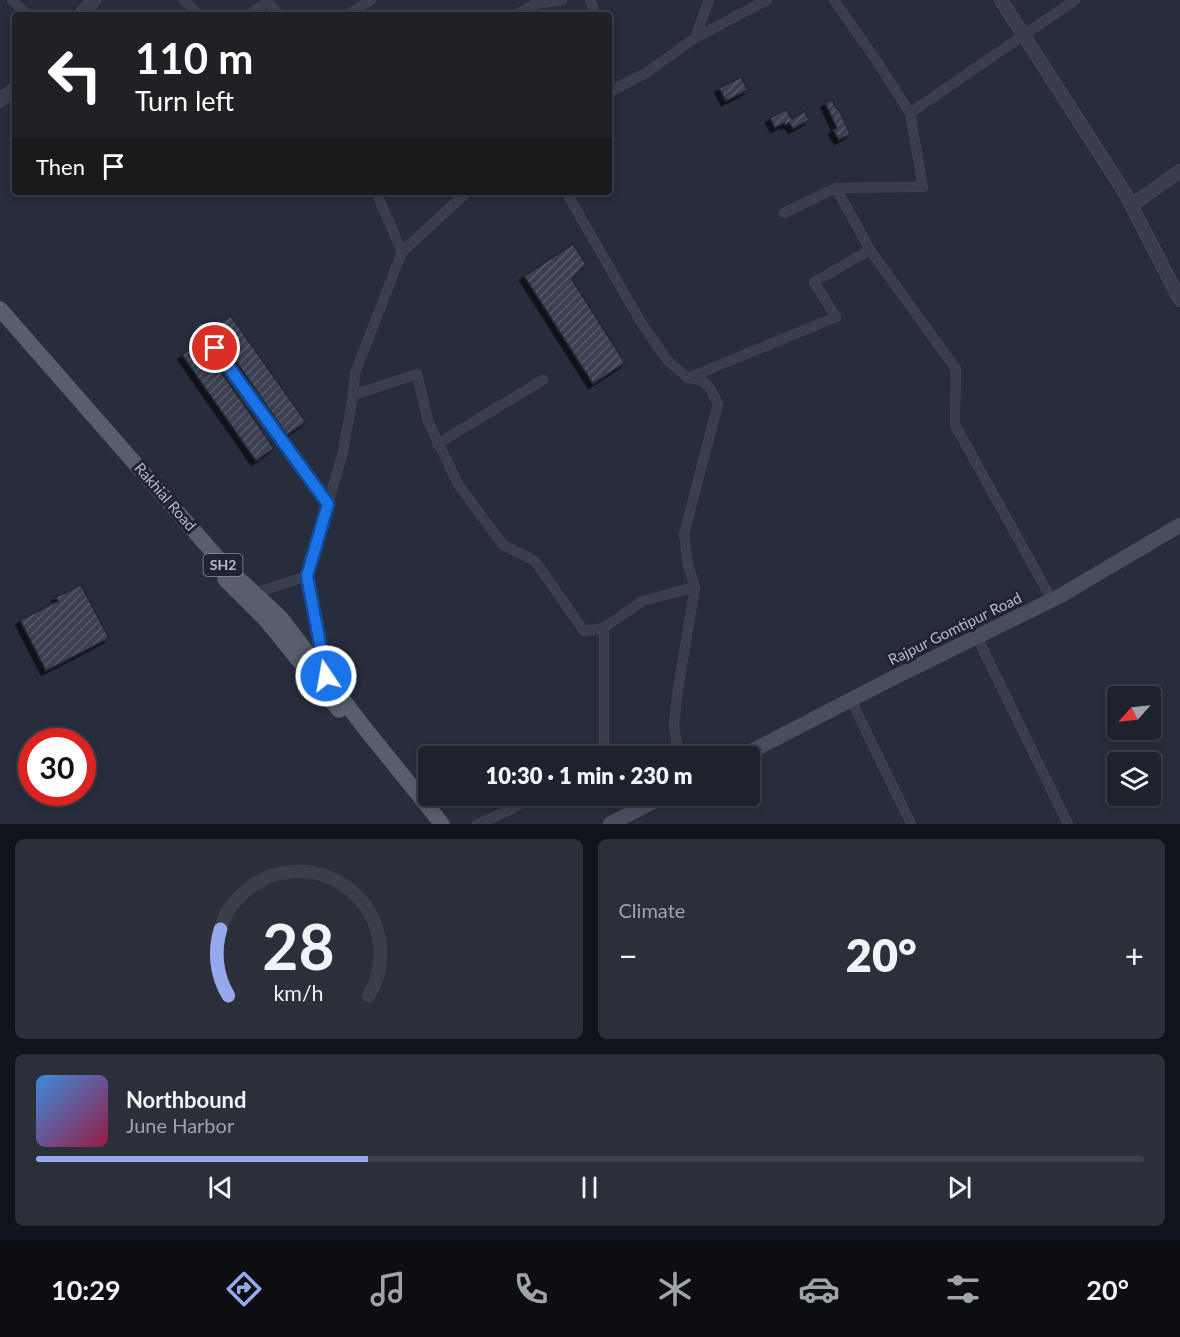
<!DOCTYPE html>
<meta charset="utf-8">
<style>
:root{--surface:#1d222d;--page:#2a2f39;--text:#f1f3f6;--muted:#a0a4aa;--line:#3b3f49;--accent:#96a9ed}
body{margin:0;font-family:Lato,sans-serif;background:var(--page);color:var(--text);height:100vh;display:flex;flex-direction:column;font-size:22px;white-space:nowrap}
*{box-sizing:border-box;margin:0}
p{font-size:20px;color:var(--muted)}
.icon{flex:none;width:33px;height:33px;fill:none;stroke:currentColor;stroke-width:2;stroke-linecap:round;stroke-linejoin:round}
.map{position:relative;height:824px;overflow:hidden}
.details{display:flex;flex-direction:column;gap:15px;padding:15px;background:#101319;flex:1}
.details>*{flex:none}
.guide{position:absolute;left:12px;top:12px;width:600px;height:183px;border-radius:6px;box-shadow:0 3px 9px #0003,0 0 0 2px var(--line);background:#202124;color:#fff;overflow:hidden}
.needle{width:39px;rotate:243deg}
.buttons{position:absolute;left:1107px;top:686px;display:grid;gap:12px}
.buttons a{display:grid;place-items:center;width:54px;height:54px;border-radius:6px;background:var(--surface);box-shadow:0 3px 9px #0003,0 0 0 2px var(--line);font-size:30px}
.speed{position:absolute;left:18px;top:728px;display:flex;gap:12px;font-size:30px;font-weight:700;text-align:center}
.speed>*{display:grid;place-content:center;width:78px;height:78px;border-radius:50%;background:var(--surface);box-shadow:0 3px 9px #0003,0 0 0 2px var(--line);line-height:1}
.speed .limit{border:9px solid #d22;background:#fff;color:#111}
.pin{position:absolute;display:grid;place-items:center;width:51px;height:51px;color:#fff;margin:-26px;border:3px solid #fff;border-radius:50%;box-shadow:0 2px 6px #0007}
.me{position:absolute;width:66px;margin:-33px;rotate:348deg;stroke-linejoin:round;filter:drop-shadow(0 0 4px #0008)}
.turn{display:flex;align-items:center;gap:21px;height:126px;padding:0 24px;font-size:27px}
.turn .icon{width:78px;height:78px;stroke-width:2.5}
.turn b{display:block;font-size:42px;line-height:51px}
.then{display:flex;align-items:center;height:57px;padding:0 24px;background:#0003;gap:12px;font-size:22px}
.big{font-size:45px;font-weight:800;line-height:1.1}
.details .widget{flex:1;display:flex;flex-direction:column;justify-content:center;gap:9px;min-width:0;padding:0 21px;border-radius:9px;background:var(--page)}
.details .dial{align-items:center;gap:0}
.dial svg{height:156px;overflow:visible;fill:none;stroke:var(--line);stroke-width:7;stroke-linecap:round;text-anchor:middle}
.dial text{fill:var(--text);stroke:none}
.song{display:flex;align-items:center;gap:18px}
.cover{width:72px;height:72px;border-radius:9px;background:linear-gradient(135deg,hsl(210 70% 55%),hsl(340 70% 35%))}
.played{height:6px;border-radius:3px;background:linear-gradient(90deg,var(--accent) 30%,var(--line) 30%)}
.keys{display:flex;justify-content:space-around;direction:ltr}
.heat{display:flex;justify-content:space-between;align-items:center;font-size:33px;direction:ltr}
.details .tiles{flex:1;display:grid;gap:15px;grid-template-columns:1fr 1fr}
.widget:last-child{grid-column:span 2}
.trip{position:absolute;left:418px;top:746px;width:342px;height:60px;border-radius:6px;background:var(--surface);box-shadow:0 3px 9px #0003,0 0 0 2px var(--line);font-weight:800;line-height:60px;text-align:center}
.tabs{display:flex;height:96px;justify-content:space-around;align-items:center;background:#0c0e12;color:var(--muted)}
.tabs .icon{width:42px;height:42px}
.tabs .current{color:var(--accent)}
.tabs b{font-size:27px;color:var(--text)}
.map>svg:first-child{display:block}
.building{fill:url(#building-hatch);stroke:#222634;stroke-width:1.5;filter:url(#shadow)}
.lines{fill:none;stroke-linecap:round;stroke-linejoin:round}
.minor-casing{stroke:#444856;stroke-width:10}
.tertiary-casing{stroke:#444856;stroke-width:14}
.secondary-casing{stroke:#444856;stroke-width:15}
.primary-casing{stroke:#444856;stroke-width:16}
.minor{stroke:#3b3f4d;stroke-width:9}
.tertiary{stroke:#3b3f4d;stroke-width:12}
.secondary{stroke:#494e5f;stroke-width:14}
.primary{stroke:#595e6d;stroke-width:15}
.route-casing{stroke:#114b97;stroke-width:15}
.route{stroke:#1a73e8;stroke-width:10}
.labels{text-anchor:middle;stroke-width:6;stroke-linejoin:round;paint-order:stroke}
.shield{fill:#202432;stroke:#8a8e9b;stroke-width:1.5}
.shield-label{font-size:14px;font-weight:bold;fill:#b7bbc8}
.street-label{font-size:15px;fill:#b7bbc8;stroke:#202432}
</style>
<div class="map">
<svg width="1180" height="824" viewBox="0 0 1180 824">
<defs>
<pattern id="building-hatch" width="6" height="6" patternUnits="userSpaceOnUse" patternTransform="scale(1.5)"><rect width="6" height="6" fill="#3a4052"/><path d="M-1 1l2-2M0 6l6-6M5 7l2-2" fill="none" stroke="#545a69"/></pattern>
<filter id="shadow"><feDropShadow dx="-4.5" dy="4.5" stdDeviation="0" flood-color="#0009"/></filter>
</defs>
<rect width="100%" height="100%" fill="#272d3c"/>
<path class="building" d="M741,77L748,90L726,101L719,88Z
M832,100L837,110L839,109L850,134L839,140L833,130L837,128L825,103Z
M786,109L792,119L804,111L809,120L793,129L789,123L785,125L784,123L775,128L770,118Z
M573,244L586,264L572,279L625,363L593,384L524,276Z
M231,316L306,422L287,435L213,328Z
M200,342L274,448L256,461L182,355Z
M81,585L109,638L46,671L20,620L58,601L56,597Z"/>
<g class="lines">
<defs>
<path id="minor" d="M12,0L28,15
M184,0L198,15
M266,0L279,15
M590,0L596,15
M834,0L878,63L910,113
M249,15L267,2
M347,15L371,0
M516,15L535,4L562,0
M695,38L709,0
M609,92L646,73L695,38L767,0
M376,192L402,252
M566,192L642,324L668,361L688,378L702,380L710,388L718,404L684,534L688,565L695,587L677,696L674,725L677,745L683,756
M784,213L836,188L923,187L910,113L1075,0
M870,250L956,369L955,425L1052,600
M202,329L328,504
M688,378L836,317L814,282L870,250L836,188
M353,395L417,374L428,421L458,484L503,545L535,561L584,631L604,628
M437,444L543,380
M255,593L307,576
M977,637L1068,824
M326,672L307,576L343,452L353,395L355,373L402,252L467,192
M851,700L911,824
M599,756L604,753V628L642,601L695,587
M477,824L508,811L535,795"/>
<path id="tertiary" d="M1001,0L1125,193L1180,300
M80,15L94,0
M0,100L15,89
M1132,205L1180,171"/>
<path id="secondary" d="M742,756L893,678L1060,596L1180,525
M610,824L666,795"/>
<path id="primary" d="M0,309L223,564L281,618L363,726L442,824
M225,579L266,620L339,710"/>
</defs>
<use href="#minor" class="minor-casing"/>
<use href="#tertiary" class="tertiary-casing"/>
<use href="#secondary" class="secondary-casing"/>
<use href="#primary" class="primary-casing"/>
<use href="#minor" class="minor"/>
<use href="#tertiary" class="tertiary"/>
<use href="#secondary" class="secondary"/>
<use href="#primary" class="primary"/>
</g>
<g class="lines">
<defs>
<path id="route" d="M215,348L328,504L307,576L326,676"/>
</defs>
<use href="#route" class="route-casing"/>
<use href="#route" class="route"/>
</g>
<g class="labels">
<rect class="shield" x="203.5" y="554" width="39" height="22" rx="4.5"/>
<g class="shield-label">
<text x="223" y="570">SH2</text>
</g>
<g class="street-label">
<text transform="translate(165 497) rotate(49)" y="5">Rakhial Road</text>
<text transform="translate(955 629) rotate(-26)" y="5">Rajpur Gomtipur Road</text>
</g>
</g>
</svg>
<div class="buttons">
<a><svg class="needle" viewBox="-14 -14 28 28"><path d="M0-13l5 13h-10z" fill="#e53935"/><path d="M0 13l5-13h-10z" fill="#a0a4aa"/></svg></a>
<a><svg class="icon" aria-label="layers" viewBox="0 0 24 24"><path d="M12 4l9 5-9 5-9-5zM3 14l9 5 9-5"/></svg></a>
</div>
<div class="speed"><div class="limit">30</div></div>
<div class="pin" style="left:215px;top:348px;background:#d93025"><svg class="icon" aria-label="arrive" viewBox="0 0 24 24"><path d="M6 21V4h12l-3 4 3 4H6"/></svg></div>
<svg class="me" style="left:326px;top:676px" viewBox="-20 -20 40 40"><circle r="17" fill="#1a73e8" stroke="#fff" stroke-width="3"/><path d="M0-11L8 9 0 5-8 9z" fill="#fff"/></svg>
<div class="trip">10:30 · 1 min · 230 m</div>
<div class="guide">
<div class="turn"><svg class="icon" aria-label="left" viewBox="0 0 24 24"><path d="M17 20v-9H6M10 6l-5 5 5 5"/></svg><div><b>110 m</b>Turn left</div></div>
<div class="then">Then<svg class="icon" aria-label="arrive" viewBox="0 0 24 24"><path d="M6 21V4h12l-3 4 3 4H6"/></svg></div>
</div>
</div>
<section class="details">
<div class="tiles">
<div class="widget dial"><svg viewBox="0 0 100 80">
<path d="M14 69A42 42 0 1 1 86 69"/>
<path d="M14 69A42 42 0 0 1 10 35" stroke="#96a9ed"/>
<text x="50" y="56" font-size="32" font-weight="700">28</text>
<text x="50" y="72" font-size="11">km/h</text>
</svg></div>
<div class="widget"><p>Climate</p>
<div class="heat"><a>−</a><b class="big">20°</b><a>+</a></div>
</div>
<div class="widget">
<div class="song"><i class="cover"></i><div><b>Northbound</b><p>June Harbor</p></div></div>
<div class="played"></div>
<div class="keys"><svg class="icon" aria-label="previous" viewBox="0 0 24 24"><path d="M18 5L8 12l10 7zM5 5v14"/></svg><svg class="icon" aria-label="pause" viewBox="0 0 24 24"><path d="M8 5v14M16 5v14"/></svg><svg class="icon" aria-label="next" viewBox="0 0 24 24"><path d="M6 5l10 7-10 7zM19 5v14"/></svg></div>
</div>
</div>
</section>
<nav class="tabs">
<b>10:29</b>
<svg class="icon current" aria-label="directions" viewBox="0 0 24 24"><path d="M12 3l9 9-9 9-9-9zM9 14v-3h6M13 9l2 2-2 2"/></svg>
<svg class="icon" aria-label="music" viewBox="0 0 24 24"><path d="M9 18V5l10-2v13"/><circle cx="6" cy="18" r="3"/><circle cx="16" cy="16" r="3"/></svg>
<svg class="icon" aria-label="phone" viewBox="0 0 24 24"><path d="M5 4h4l2 5-3 2q2 4 5 5l2-3 5 2v4C11 20 4 13 5 4z"/></svg>
<svg class="icon" aria-label="climate" viewBox="0 0 24 24"><path d="M12 3v18M4 7l16 10M4 17L20 7"/></svg>
<svg class="icon" aria-label="car" viewBox="0 0 24 24"><path d="M5 17H2v-5l4-1 3-4h7l3 4 3 1v5h-3M9 17h6M6 11h13"/><circle cx="7" cy="17" r="2"/><circle cx="17" cy="17" r="2"/></svg>
<svg class="icon" aria-label="filters" viewBox="0 0 24 24"><path d="M4 7h16M4 17h16"/><circle cx="9" cy="7" r="2"/><circle cx="15" cy="17" r="2"/></svg>
<b>20°</b>
</nav>
